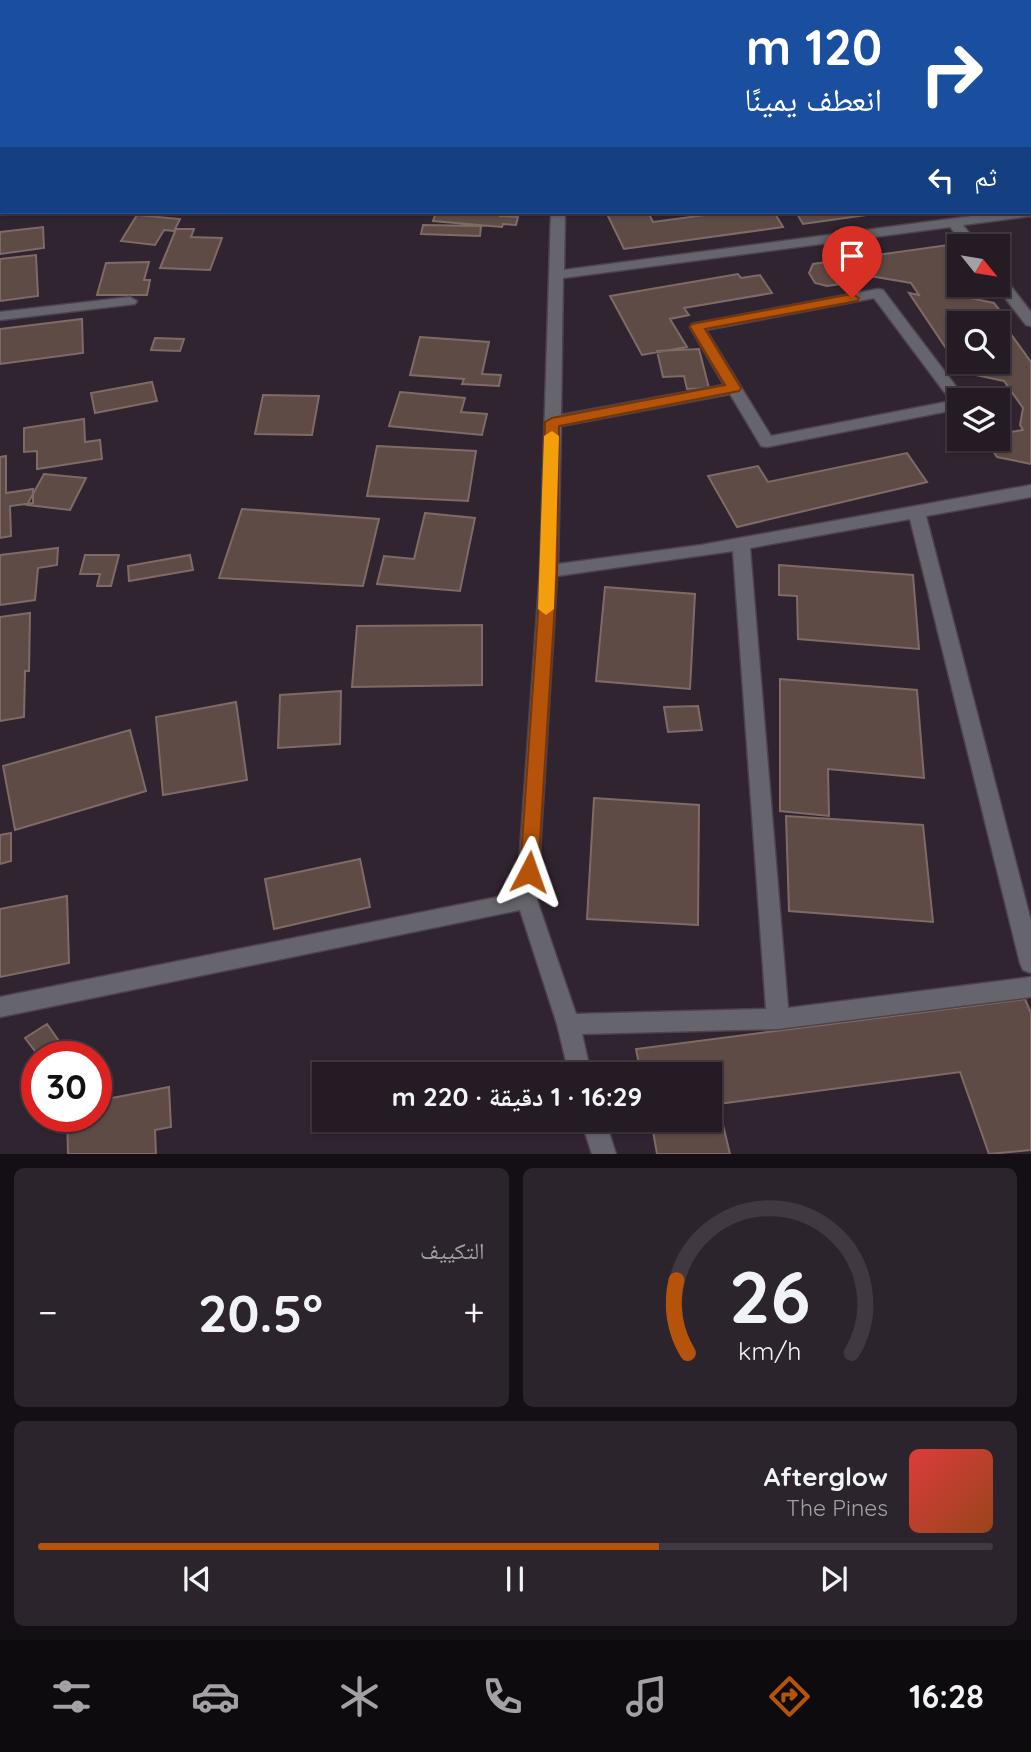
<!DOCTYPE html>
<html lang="ar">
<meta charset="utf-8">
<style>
:root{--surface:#241b24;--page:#2c242c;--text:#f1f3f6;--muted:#a3a1a6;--line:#413941;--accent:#b45309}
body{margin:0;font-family:Quicksand,"Noto Naskh Arabic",sans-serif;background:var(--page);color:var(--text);direction:rtl;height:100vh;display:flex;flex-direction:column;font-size:26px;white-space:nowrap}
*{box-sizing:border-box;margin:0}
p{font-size:23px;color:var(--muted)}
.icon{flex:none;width:38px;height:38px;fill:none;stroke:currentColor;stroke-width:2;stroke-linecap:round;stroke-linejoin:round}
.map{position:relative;height:1154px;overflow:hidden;direction:ltr}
.side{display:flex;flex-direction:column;gap:14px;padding:14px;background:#140f14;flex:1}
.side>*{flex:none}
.top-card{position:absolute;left:0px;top:0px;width:1032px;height:214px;box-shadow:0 2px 5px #0004,0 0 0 2px var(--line);direction:rtl;background:#1a4fa0;color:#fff;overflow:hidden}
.needle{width:46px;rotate:120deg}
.controls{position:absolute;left:947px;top:234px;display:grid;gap:14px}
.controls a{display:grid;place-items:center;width:63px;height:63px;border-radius:0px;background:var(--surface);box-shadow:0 2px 5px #0004,0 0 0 2px var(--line);font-size:35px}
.speed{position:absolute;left:21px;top:1041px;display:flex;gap:14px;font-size:35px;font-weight:700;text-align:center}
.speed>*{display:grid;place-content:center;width:91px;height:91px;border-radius:50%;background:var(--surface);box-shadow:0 2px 5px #0004,0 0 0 2px var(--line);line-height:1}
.speed .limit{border:10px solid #d22;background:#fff;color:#111}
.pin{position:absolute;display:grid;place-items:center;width:60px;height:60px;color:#fff;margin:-72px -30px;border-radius:50% 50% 50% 0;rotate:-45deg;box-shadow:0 0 7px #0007}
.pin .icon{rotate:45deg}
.me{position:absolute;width:77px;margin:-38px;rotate:4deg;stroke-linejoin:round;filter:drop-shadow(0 0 5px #0008)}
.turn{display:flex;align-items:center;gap:24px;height:147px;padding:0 35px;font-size:32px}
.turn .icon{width:91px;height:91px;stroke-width:2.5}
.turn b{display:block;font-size:49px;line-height:60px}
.then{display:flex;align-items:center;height:66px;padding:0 35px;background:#0003;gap:14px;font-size:26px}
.big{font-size:52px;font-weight:700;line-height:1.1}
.side .tile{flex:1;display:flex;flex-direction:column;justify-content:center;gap:10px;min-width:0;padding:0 24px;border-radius:10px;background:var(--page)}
.side .dial{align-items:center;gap:0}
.dial svg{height:182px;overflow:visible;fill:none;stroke:var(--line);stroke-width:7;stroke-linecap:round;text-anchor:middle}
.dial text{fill:var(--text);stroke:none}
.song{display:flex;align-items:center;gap:21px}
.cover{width:84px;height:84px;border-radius:10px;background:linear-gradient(135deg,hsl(0 70% 55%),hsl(20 70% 35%))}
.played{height:7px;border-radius:4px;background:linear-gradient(90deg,var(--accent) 65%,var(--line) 65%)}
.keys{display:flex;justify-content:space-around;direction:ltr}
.heat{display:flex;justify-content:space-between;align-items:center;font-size:38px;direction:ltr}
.side .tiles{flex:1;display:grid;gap:14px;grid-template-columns:1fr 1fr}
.tile:last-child{grid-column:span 2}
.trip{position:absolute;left:312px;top:1062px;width:410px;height:70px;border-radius:0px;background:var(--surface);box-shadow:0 2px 5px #0004,0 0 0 2px var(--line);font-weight:700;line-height:70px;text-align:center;direction:rtl}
.menu{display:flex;height:112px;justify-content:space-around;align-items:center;background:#0e0b0e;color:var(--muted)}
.menu .icon{width:49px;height:49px}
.menu .active{color:var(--accent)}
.menu b{font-size:32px;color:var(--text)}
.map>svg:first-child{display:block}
.building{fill:#5f4b46;stroke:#7f6b65;stroke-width:2;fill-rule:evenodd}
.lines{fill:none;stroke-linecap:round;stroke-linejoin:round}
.minor-casing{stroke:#4e424e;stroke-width:3}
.minor{fill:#66656d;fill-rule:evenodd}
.route{fill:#b45309;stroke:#753606;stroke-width:2}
.slow{fill:#f59e0b}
</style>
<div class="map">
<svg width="1031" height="1154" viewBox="0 0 1031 1154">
<rect width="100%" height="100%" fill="#302430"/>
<path class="building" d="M436,212H502L500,216L518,217L516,225L503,224L502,227L433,221Z
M606,212H648L653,222L728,212H774L783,227L624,249Z
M796,212H888L803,224Z
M137,215L180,219L174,231L164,230L155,245L121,241Z
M423,225L481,226L480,236L421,234Z
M43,227L44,248L0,254V232Z
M176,229H194L191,237L222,238L210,270L160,268Z
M948,245L959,260V285H973L970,298L994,303L1004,316L997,315L1031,362V464L997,457L985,439H998V434L1023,430L1020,425L1023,408L1004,381L962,372L909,293L919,295L911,283L864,275L862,281L827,286L815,283L809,273L813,264ZM959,324H998V362H959Z
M36,255L38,296L0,301V259Z
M149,262L144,280H150L147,295H97L106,263Z
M738,274L741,278L760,275L772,293L684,308L689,315L670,319L687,347L642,355L610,296Z
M82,319L83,353L0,364V329Z
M420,337L489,342L482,374L501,375L499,386L462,384L464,379L410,375Z
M155,338L184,339L180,351L151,350Z
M699,349L709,388L687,389L684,376L663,377L657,351Z
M152,382L157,401L95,413L91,393Z
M400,392L465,398L461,412L487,414L482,435L389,426Z
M263,395L319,396L312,435L255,434Z
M84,419L85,442L100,440L102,459L37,469V451L24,452V428Z
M377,446L476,451L468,501L367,496Z
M907,453L927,482L737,527L708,476L758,466L768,482Z
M6,456V493L33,489V503L10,506L11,536L0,538V457Z
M44,474L86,478L70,510L27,505Z
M242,509L379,519L363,586L219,578Z
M425,513L475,518L460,591L377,584L384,556L414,559Z
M58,548L57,565L38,568L35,600L0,605V555Z
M85,555H119L111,586H97L100,574H80Z
M190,555L193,570L129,581L128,566Z
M779,565L913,575L919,649L798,639L797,596L779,595Z
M605,587L695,594L690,689L596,681Z
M30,613L29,671H25L24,717L0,721V617Z
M482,625V685L352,687L357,626Z
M780,679L917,690L924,778L828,769L829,816L780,811Z
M341,691L340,744L278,748L280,695Z
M236,702L247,780L163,795L156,717Z
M698,706L702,730L668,732L664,707Z
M130,730L146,791L15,830L3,766Z
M594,798L699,805L698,925L587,919Z
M786,816L923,825L933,922L789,911Z
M11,833V861L0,864V835Z
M360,859L370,907L274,929L265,879Z
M67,896L69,963L0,977V909Z
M1025,999L1031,1013V1150L989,1154L960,1072L718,1104L730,1154H657L651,1120H709V1074H641L636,1049Z
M47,1024L59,1041L38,1055L25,1038Z
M169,1087L171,1127L155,1130L156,1154H68L67,1116H96V1101Z"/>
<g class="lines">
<defs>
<path id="minor" d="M125,0H140L123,2Z
M548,0H560V2H548Z
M1016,0H1028L1030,2H1018Z
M0,28H2V35H0Z
M0,48H2L0,56Z
M1031,208V216L963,225L980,247H966L950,227L563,278L561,415L724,385L690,327L692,324L878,289L883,290L967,401H959V409L767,447L761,446L730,394L561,426L558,564L701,545L1031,485V497L926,516L1031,921V973L1023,970L1020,963L910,519L750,548L788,1008L1031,977V997L778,1029L582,1034L591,1074H569L557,1024L520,910L0,1017V997L517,893L540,571L551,212H565L564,270L1002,212H1031ZM874,298L951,401L771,436L706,330ZM733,551L766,1009L576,1014L537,900L557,576Z
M998,275L1003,276L1031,312V326L1026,325L995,285Z
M130,297L137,301L135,304L0,320V312Z
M581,1120H605L616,1154H592Z"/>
</defs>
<use href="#minor" class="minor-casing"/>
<use href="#minor" class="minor"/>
</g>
<path class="route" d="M852,294L859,298L857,301L705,329L741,388L739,391L559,426L557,571L538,872L536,878L529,880L522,878L520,872L541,571L545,422L552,418L725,385L690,327L692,324Z"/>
<path class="slow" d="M552,431L559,436L554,609L546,615L538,609L544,436Z"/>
</svg>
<div class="controls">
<a><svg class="needle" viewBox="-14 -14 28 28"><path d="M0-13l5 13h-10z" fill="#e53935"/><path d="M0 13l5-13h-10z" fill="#a3a1a6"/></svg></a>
<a><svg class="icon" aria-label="search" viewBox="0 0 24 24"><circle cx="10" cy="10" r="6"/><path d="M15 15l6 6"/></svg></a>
<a><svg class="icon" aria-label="layers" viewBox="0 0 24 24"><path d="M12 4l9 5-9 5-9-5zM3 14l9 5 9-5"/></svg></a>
</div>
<div class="speed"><div class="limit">30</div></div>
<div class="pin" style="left:852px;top:298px;background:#d93025"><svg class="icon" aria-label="arrive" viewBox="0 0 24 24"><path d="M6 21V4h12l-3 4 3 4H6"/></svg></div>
<svg class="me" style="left:529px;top:872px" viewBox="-20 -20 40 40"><path d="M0-17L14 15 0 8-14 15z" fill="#b45309" stroke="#fff" stroke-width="4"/></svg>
<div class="trip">16:29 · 1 دقيقة · 220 m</div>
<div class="top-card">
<div class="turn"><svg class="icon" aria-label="right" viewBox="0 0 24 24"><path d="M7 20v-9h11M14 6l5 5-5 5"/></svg><div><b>120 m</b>انعطف يمينًا</div></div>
<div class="then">ثم<svg class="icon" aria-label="left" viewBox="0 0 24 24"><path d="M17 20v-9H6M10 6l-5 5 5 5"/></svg></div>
</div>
</div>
<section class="side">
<div class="tiles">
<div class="tile dial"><svg viewBox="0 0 100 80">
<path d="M14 69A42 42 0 1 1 86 69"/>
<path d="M14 69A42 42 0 0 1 9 37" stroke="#b45309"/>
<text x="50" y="56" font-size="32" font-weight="700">26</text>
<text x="50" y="72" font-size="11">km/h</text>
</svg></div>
<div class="tile"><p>التكييف</p>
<div class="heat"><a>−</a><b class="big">20.5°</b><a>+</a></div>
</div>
<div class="tile">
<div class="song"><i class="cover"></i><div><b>Afterglow</b><p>The Pines</p></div></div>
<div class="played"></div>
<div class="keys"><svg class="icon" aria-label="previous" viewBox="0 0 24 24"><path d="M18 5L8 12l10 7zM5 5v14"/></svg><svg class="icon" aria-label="pause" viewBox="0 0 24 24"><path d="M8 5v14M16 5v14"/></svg><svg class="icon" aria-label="next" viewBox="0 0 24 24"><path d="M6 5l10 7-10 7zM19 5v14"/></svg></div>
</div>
</div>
</section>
<nav class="menu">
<b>16:28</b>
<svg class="icon active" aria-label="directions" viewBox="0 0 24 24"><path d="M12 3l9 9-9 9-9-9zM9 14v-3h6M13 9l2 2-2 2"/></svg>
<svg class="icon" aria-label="music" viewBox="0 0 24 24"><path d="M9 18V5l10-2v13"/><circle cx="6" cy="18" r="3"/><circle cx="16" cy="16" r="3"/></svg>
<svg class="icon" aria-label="phone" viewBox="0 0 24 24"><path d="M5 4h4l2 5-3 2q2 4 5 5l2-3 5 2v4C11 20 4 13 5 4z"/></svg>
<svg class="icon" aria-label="climate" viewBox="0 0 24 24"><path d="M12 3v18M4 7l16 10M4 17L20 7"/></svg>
<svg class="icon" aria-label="car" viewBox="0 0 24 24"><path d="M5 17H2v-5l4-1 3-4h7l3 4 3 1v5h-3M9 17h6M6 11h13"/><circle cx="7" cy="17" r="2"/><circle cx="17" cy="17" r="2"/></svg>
<svg class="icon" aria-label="filters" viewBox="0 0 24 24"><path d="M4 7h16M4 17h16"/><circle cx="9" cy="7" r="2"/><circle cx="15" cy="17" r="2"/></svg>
</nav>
